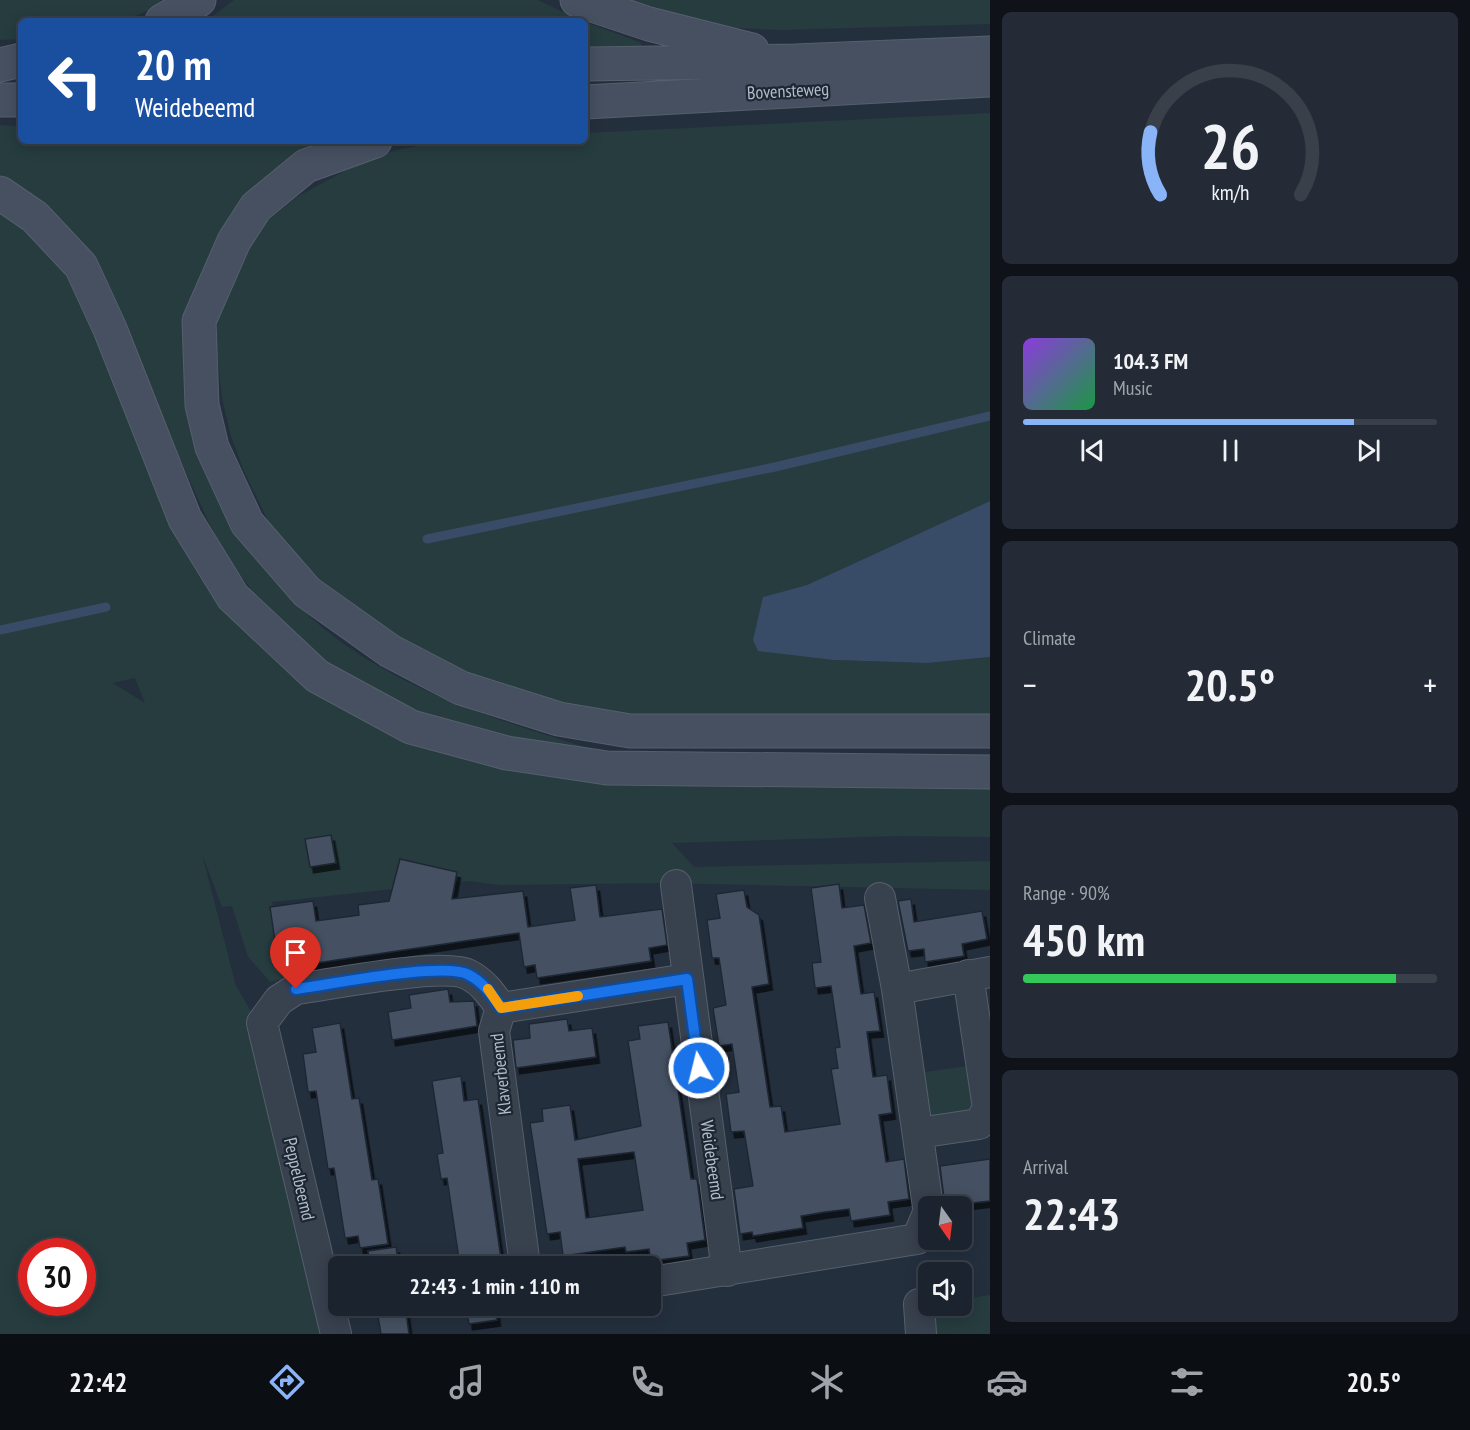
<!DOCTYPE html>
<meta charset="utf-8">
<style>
:root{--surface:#1b232e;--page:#242b36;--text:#f1f3f6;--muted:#a0a4aa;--line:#39404a;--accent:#8ab4f8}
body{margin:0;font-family:"PT Sans Narrow",sans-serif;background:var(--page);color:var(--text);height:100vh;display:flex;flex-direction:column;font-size:22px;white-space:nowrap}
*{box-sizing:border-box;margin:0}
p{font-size:20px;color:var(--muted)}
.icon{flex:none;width:33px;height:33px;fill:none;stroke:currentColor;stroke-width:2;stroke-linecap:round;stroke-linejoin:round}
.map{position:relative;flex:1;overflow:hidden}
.details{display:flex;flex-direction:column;gap:12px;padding:12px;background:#0f1319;width:480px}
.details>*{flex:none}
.banner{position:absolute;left:18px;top:18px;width:570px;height:126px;border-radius:9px;box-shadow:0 3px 15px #0003,0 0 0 2px var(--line);background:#1a4fa0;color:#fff;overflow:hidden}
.needle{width:39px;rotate:166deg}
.tools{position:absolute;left:918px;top:1196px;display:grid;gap:12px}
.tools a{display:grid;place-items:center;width:54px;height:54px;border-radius:9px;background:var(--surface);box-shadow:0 3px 15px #0003,0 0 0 2px var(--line);font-size:30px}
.speed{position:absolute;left:18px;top:1238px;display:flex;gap:12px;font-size:30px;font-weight:700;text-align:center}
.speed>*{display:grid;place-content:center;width:78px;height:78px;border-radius:50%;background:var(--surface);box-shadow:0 3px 15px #0003,0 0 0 2px var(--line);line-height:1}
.speed .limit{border:9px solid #d22;background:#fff;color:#111}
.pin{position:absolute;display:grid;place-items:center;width:51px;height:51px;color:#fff;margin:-62px -26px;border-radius:50% 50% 50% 0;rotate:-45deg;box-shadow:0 0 6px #0007}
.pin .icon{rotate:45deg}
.me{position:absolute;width:66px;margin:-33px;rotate:352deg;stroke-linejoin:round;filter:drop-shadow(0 0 4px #0008)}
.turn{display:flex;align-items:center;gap:21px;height:126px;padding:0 18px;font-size:27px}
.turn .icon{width:78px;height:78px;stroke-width:2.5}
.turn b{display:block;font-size:42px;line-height:51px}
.big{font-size:45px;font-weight:700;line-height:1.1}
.details .tile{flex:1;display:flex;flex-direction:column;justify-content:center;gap:9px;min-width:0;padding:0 21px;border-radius:9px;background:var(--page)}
.details .dial{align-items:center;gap:0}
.dial svg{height:156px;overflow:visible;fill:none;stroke:var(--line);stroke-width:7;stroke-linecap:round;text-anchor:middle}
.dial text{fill:var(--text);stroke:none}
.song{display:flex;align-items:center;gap:18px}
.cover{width:72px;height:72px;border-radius:9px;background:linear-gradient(135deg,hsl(270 70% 55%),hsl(140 70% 35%))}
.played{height:6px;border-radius:3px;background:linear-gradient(90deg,var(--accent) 80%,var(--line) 80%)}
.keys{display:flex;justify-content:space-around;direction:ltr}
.heat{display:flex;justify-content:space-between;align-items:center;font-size:33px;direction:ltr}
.charge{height:9px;border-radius:4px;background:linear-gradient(90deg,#34c759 90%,var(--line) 0)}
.trip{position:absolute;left:328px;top:1256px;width:333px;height:60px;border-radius:9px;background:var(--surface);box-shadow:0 3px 15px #0003,0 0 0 2px var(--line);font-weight:700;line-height:60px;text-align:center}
.tab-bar{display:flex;height:96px;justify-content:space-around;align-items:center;background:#0b0e12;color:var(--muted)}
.tab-bar .icon{width:42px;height:42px}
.tab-bar .on{color:var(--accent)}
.tab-bar b{font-size:27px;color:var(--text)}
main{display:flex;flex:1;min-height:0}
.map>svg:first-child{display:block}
.green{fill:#263c3f;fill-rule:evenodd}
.water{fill:#394c67}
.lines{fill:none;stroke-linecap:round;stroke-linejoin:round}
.stream{stroke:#394c67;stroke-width:9}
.building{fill:#455162;stroke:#1f2835;stroke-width:1.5;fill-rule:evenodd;filter:url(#shadow)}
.street-casing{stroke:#565f6c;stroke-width:32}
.secondary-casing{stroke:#565f6c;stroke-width:35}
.street{stroke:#38414e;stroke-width:30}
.secondary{stroke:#465061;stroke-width:33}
.route-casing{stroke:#114b97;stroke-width:15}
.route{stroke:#1a73e8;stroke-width:10}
.slow{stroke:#f59e0b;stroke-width:10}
.labels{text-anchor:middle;stroke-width:4.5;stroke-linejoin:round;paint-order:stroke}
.street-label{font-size:18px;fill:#b4bcc9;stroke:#1d2633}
</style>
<main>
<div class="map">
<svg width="990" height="1334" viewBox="0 0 990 1334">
<defs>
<filter id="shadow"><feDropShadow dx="3.5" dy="6" stdDeviation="0" flood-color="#0009"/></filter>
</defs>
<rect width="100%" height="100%" fill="#242f3e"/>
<path class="green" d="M0,0H174L123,21H21V39L0,40Z
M234,0H538L582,21H206Z
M605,0H990V24L781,30L737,28L712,26Z
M585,22L642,43L640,47L585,46Z
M990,113V501L807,585L764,597L834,660L927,663L990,657V725L641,720L478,686L336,603L271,527L243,469L231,436L222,398L215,334L223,292L260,226L297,197L359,163L396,150L445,141H585V133Z
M0,125L21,126V141H325L312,147L215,244L199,283L193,308L258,558C339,673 468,711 595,750L539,746L428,718L318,659L268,611L230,562L209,523L163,422L14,183L0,175Z
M0,203L65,269L191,548L394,734L990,786V837L897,836L672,843L694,867L990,861V890L662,883L500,885L468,881L272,902L289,977L270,982L248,957L232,906L222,907L202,854L236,986L256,1020L332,1334H0ZM135,678L145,703L113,683ZM32,1251H82V1302H32Z
M967,1066L974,1110L926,1117L919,1073Z
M990,1295V1334H933L928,1305H962V1299Z"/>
<path class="water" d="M990,501V657L927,663L834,660L758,651L753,640L763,597L807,585Z"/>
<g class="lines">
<path class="stream" d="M427,539L775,467L990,416
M0,630L106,607"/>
</g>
<path class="building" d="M331,835L336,863L310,867L305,839Z
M400,859L457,872L452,899L523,891L528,927L575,920L570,888L596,885L600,917L662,909L667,945L649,948L651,961L537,978L535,965L524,967L519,933L303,965L301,952L277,955L270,907L313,901L316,921L359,915L358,905L389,901Z
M839,884L842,908L864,905L871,943L854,946L861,994L874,992L880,1031L867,1032L873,1077L887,1075L892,1113L879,1115L886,1162L904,1159L909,1199L888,1202L890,1215L851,1221L849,1209L825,1212L801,1216L803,1228L753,1236L752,1232L740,1234L734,1189L753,1186L744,1131L731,1132L726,1094L739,1092L732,1044L719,1046L713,1008L726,1005L719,958H712L707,920L720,918L716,894L744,890L747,907L759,915L769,984L752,987L770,1107L781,1106L785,1132L840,1124L831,1069L838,1068L835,1048L840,1047L831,986L815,988L812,963L821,962L811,888Z
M911,899L914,922L982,911L987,939L962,944L964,956L925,962L924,949L908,951L898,901Z
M448,989L450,1002L474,1001L477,1026L392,1040L388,1012L411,1008L409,995Z
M567,1019L569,1031L592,1028L596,1057L516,1068L513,1040L530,1038L529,1024Z
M668,1022L691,1179H697L705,1240L687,1243L689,1256L651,1261L649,1249L626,1252L625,1247L563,1256L560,1232L547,1234L530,1123L543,1121L542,1109L570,1105L575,1140L641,1126L628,1041L640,1039L638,1026ZM634,1152L643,1210L586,1218L578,1159Z
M340,1023L352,1099L359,1098L372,1180L378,1179L388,1244L360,1248L358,1236L345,1238L334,1168L328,1169L316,1091L308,1092L303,1054L316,1052L312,1028Z
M461,1076L464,1101L478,1099L502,1266H460L447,1178L441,1179L437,1154L443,1153L432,1081Z
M990,1159V1201L945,1206L940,1166Z
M396,1247L399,1266H370L368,1251Z
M376,1305H405L409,1334H381Z
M466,1305H495L497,1320L469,1324Z"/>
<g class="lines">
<defs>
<path id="street" d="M676,885L727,1271
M880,898L897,989
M501,1008L687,979
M918,1133L979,1124L988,1108L968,975
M928,1207L897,989L990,972
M651,1282L917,1239L928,1213
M919,1304L921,1334
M336,1334L262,1023L279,1000L296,989C328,985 445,961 469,975C483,982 492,995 501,1008L494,1031L525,1266"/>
<path id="secondary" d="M577,0L649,24L752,50
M162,21L199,0
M585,64L795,61L990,53
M0,65L21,60
M0,100H21
M585,102L990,80
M375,141L306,166L256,207L234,241L199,321L202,405L212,447L247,523L307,592L390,651L461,688L559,719L630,731H990
M0,193L35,217L81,266L110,329L185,519L233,597L317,676L411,727L507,753L607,768L990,772"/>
</defs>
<use href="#street" class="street-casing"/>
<use href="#secondary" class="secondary-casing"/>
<use href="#street" class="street"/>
<use href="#secondary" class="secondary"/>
</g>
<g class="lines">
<defs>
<path id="route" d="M296,989C328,985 445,961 469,975C483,982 492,995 501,1008L687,979L699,1068"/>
</defs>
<use href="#route" class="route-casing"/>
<use href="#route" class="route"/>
<path class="slow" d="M488,989L501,1008L578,996"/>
</g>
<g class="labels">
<g class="street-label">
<text transform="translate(788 91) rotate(-3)" y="6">Bovensteweg</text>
<text transform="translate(501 1074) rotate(-96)" y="6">Klaverbeemd</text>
<text transform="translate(712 1160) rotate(82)" y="6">Weidebeemd</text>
<text transform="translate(299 1179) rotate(77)" y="6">Peppelbeemd</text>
</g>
</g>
</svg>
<div class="tools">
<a><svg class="needle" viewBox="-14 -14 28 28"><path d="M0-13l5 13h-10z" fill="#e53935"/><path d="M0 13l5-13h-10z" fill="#a0a4aa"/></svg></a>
<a><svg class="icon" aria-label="sound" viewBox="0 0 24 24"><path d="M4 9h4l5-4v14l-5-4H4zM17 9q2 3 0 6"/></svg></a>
</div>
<div class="speed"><div class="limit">30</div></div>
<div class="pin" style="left:296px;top:989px;background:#d93025"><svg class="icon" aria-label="arrive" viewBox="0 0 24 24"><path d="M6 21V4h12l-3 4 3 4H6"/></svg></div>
<svg class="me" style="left:699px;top:1068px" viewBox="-20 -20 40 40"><circle r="17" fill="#1a73e8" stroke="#fff" stroke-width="3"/><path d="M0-11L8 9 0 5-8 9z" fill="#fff"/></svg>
<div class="trip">22:43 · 1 min · 110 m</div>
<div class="banner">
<div class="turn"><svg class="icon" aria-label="left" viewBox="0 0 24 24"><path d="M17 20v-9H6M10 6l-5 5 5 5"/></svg><div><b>20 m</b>Weidebeemd</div></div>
</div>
</div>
<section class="details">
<div class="tile dial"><svg viewBox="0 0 100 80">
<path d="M14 69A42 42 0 1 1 86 69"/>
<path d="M14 69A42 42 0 0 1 9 37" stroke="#8ab4f8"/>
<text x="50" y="56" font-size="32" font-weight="700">26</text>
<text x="50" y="72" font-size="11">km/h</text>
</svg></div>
<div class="tile">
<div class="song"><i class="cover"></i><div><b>104.3 FM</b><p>Music</p></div></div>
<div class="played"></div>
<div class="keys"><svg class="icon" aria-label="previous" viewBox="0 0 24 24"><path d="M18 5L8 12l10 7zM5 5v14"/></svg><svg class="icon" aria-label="pause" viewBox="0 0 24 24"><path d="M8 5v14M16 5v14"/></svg><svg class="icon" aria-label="next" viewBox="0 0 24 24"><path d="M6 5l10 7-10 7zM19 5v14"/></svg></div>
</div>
<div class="tile"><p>Climate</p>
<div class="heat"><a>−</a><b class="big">20.5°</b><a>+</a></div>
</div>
<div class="tile"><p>Range · 90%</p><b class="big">450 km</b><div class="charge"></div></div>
<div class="tile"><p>Arrival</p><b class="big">22:43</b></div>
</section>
</main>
<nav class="tab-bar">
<b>22:42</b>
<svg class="icon on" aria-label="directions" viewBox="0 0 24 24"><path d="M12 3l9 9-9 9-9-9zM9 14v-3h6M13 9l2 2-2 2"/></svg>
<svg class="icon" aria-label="music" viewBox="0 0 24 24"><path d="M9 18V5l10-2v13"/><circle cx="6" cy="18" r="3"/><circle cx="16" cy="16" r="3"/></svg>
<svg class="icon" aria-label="phone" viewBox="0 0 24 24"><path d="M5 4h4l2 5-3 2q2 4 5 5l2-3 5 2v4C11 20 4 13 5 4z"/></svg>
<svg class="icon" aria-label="climate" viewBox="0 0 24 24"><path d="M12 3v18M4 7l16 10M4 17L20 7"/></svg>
<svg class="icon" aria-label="car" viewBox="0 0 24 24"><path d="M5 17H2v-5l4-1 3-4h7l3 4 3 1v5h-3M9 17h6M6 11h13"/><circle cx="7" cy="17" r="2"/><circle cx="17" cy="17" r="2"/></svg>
<svg class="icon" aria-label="filters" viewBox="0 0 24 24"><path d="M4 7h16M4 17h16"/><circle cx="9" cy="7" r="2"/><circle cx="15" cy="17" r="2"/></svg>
<b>20.5°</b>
</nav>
